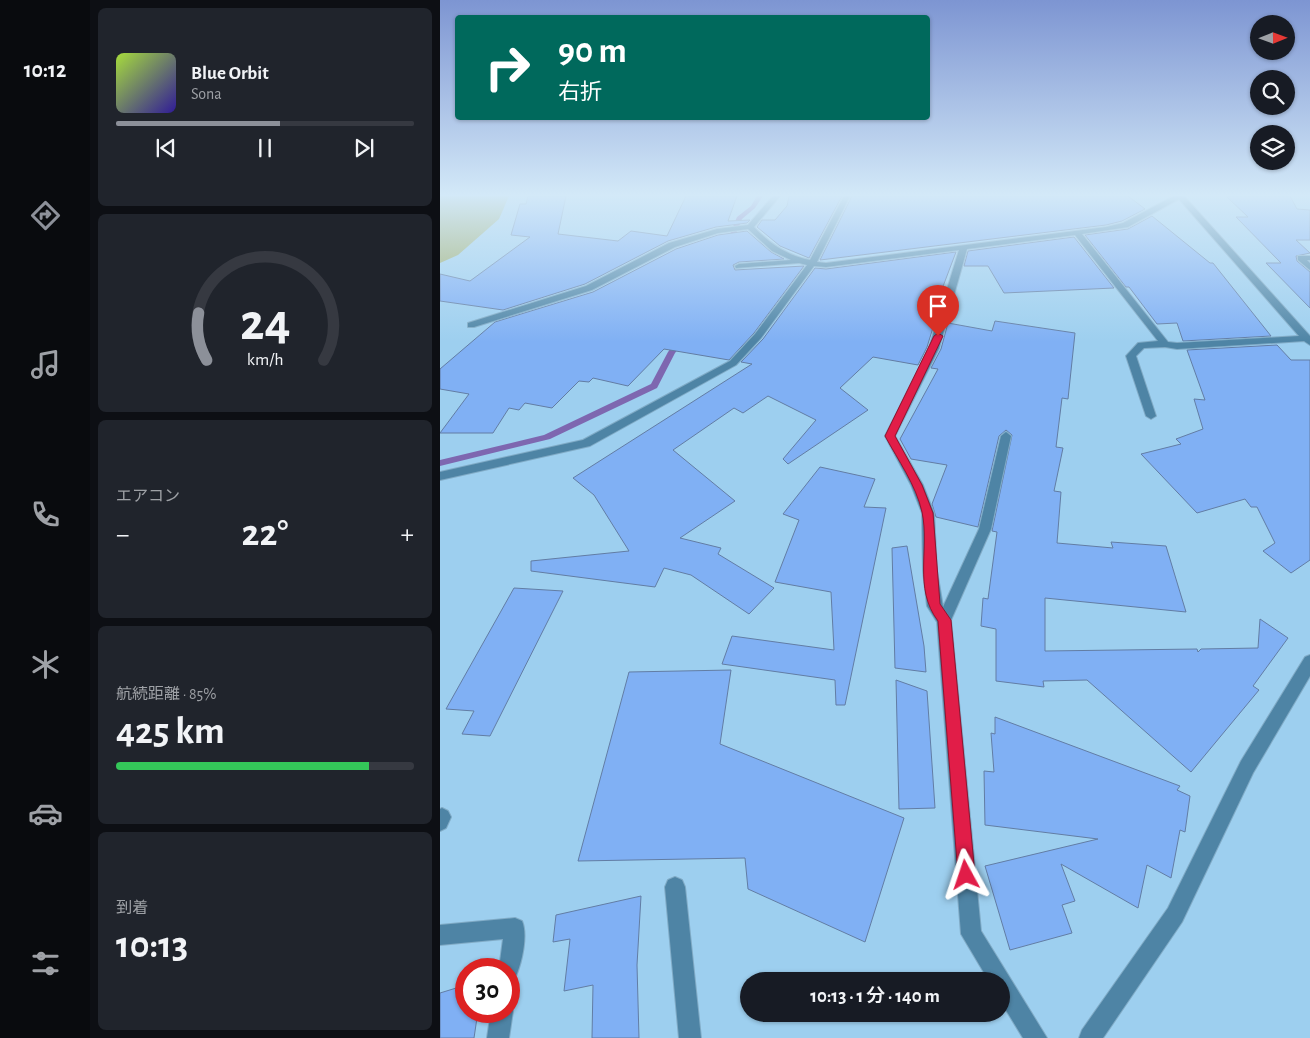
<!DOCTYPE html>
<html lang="ja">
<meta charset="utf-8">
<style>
:root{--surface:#171b24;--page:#20242c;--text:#f1f3f6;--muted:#9ea1a6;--line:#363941;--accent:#8c9099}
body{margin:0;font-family:"Alegreya Sans","Noto Sans JP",sans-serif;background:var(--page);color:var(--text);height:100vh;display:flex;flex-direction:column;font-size:19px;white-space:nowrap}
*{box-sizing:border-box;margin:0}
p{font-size:16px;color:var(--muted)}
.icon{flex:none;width:28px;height:28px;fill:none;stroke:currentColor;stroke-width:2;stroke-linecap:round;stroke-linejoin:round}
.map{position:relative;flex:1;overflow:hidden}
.sheet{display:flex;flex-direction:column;gap:8px;padding:8px;background:#0d0f14;width:350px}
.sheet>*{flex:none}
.top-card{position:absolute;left:15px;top:15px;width:475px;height:105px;border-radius:5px;box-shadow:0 1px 4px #0004;background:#00695c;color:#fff;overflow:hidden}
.needle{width:32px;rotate:89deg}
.buttons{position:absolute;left:810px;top:15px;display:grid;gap:10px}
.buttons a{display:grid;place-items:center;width:45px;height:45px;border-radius:50%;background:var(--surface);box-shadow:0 1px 4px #0004;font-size:25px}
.speed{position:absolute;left:15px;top:958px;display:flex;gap:10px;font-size:25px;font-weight:700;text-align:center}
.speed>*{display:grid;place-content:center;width:65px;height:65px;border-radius:50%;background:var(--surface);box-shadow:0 1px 4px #0004;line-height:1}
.speed .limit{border:8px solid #d22;background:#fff;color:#111}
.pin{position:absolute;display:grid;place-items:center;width:42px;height:42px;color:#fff;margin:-51px -21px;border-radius:50% 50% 50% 0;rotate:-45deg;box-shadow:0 0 5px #0007}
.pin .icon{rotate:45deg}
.me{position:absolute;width:55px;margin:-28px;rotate:355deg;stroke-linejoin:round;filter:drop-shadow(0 0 4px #0008)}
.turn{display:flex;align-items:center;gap:18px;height:105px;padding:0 20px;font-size:22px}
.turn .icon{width:65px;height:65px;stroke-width:2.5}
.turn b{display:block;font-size:35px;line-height:42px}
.big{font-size:38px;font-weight:600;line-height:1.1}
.sheet .card{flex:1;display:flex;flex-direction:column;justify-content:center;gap:8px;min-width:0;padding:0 18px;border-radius:8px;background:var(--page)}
.sheet .dial{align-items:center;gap:0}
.dial svg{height:130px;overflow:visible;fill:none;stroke:var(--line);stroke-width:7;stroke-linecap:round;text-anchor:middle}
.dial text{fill:var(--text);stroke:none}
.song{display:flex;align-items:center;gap:15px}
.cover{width:60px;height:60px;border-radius:8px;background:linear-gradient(135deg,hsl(80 70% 55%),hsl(250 70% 35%))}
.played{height:5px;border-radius:2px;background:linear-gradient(90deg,var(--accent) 55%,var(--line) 55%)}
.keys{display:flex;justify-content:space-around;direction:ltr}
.heat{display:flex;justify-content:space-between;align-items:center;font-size:28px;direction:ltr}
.charge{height:8px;border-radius:4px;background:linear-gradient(90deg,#34c759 85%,var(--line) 0)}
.trip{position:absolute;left:300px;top:972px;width:270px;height:50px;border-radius:25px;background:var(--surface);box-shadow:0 1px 4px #0004;font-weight:600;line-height:50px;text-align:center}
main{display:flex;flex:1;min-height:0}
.tabs{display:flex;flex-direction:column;width:90px;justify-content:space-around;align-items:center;background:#090b0e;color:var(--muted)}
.tabs .icon{width:35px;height:35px}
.tabs .on{color:var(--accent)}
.tabs b{font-size:22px;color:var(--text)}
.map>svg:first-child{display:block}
.green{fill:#9ba85e}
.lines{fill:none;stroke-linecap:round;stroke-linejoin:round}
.stream{fill:#7e67b0;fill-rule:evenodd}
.building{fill:#80b0f4;stroke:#627da4}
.minor-casing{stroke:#80abc6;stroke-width:2}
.minor{fill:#4e84a5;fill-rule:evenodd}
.route{fill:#e11d48;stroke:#92132f}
</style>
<main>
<nav class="tabs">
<b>10:12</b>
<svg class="icon on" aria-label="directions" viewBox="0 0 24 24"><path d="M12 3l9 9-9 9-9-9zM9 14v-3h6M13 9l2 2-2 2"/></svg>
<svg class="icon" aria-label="music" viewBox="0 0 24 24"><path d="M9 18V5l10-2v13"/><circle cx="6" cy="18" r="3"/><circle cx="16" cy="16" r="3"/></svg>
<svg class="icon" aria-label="phone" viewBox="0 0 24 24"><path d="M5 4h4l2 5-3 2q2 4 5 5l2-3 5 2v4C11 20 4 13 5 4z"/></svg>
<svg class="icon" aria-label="climate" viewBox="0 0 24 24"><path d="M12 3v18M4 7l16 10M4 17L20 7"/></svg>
<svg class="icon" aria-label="car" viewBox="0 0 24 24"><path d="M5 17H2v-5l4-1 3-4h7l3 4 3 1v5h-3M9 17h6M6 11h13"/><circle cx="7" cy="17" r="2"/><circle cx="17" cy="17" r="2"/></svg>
<svg class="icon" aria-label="filters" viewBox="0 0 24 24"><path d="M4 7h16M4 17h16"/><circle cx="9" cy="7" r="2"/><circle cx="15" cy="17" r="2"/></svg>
</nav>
<section class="sheet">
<div class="card">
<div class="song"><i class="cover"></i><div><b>Blue Orbit</b><p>Sona</p></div></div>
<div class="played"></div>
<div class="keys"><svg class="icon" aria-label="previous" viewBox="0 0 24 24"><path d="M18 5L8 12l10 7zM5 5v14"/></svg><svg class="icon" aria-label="pause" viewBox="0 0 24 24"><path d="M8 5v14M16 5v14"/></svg><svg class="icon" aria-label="next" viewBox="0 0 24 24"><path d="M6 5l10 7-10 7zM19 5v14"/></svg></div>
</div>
<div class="card dial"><svg viewBox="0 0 100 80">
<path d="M14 69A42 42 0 1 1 86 69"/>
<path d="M14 69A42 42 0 0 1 9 40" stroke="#8c9099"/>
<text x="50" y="56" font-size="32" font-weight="700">24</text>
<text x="50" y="72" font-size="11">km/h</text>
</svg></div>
<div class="card"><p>エアコン</p>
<div class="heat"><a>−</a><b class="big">22°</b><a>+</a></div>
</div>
<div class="card"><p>航続距離 · 85%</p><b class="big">425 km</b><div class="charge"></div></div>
<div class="card"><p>到着</p><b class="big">10:13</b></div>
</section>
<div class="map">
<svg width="870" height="1038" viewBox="0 0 870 1038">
<rect width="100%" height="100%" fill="#9dcfef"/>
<path class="green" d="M0,196H69L59,219L18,255L0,263Z"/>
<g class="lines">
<path class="stream" d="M317,196H323L315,208L302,219L296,233L305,239L300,240L290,234L297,217L311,206Z
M238,339H244L245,341L235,353L217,388L110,439L0,466V460L104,435L211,384L228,352Z"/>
</g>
<path class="building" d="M88,196H126L118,234L178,241L191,231L227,236L246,196H297L288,221L310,220L307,223L276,227L228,241L145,284L63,310L0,301V274L30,281L90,237L71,235L80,204H86Z
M349,196H402L369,258L340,246L317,227L322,220H335L347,206Z
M412,196H688L705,209L682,221L666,225L380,260Z
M786,196H850L857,209L870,210V240H856L870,253L856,256L857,261L870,272V308L826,263H841L796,217H808Z
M712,216L770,263H773L831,336L743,341L737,323L717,324L689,287H686L645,235L688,229Z
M307,231L331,252L344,259L299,262L293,265L295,270L364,266L314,333L289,360L224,349L188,386L153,378L149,382L139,381L112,408L85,403L79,410L69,408L53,433H0L29,394L0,389V369L55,322L153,292L236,249L278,235Z
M634,237L674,288L564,293L548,266H524L528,251Z
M516,252L499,297L490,298L489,311H494L491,320L495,321L487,347L478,365L433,357L400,388L428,410L348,464L343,459L376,420L328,396L303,413L294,408L233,450L295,501L240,538L281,548L278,554L334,588L309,614L251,575L224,568L215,587L91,571V561L189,551L154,495L133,478L312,364L301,362L323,339L375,268L386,269Z
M555,321L635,333L628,399L622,398L616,447L623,448L614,491L621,492L617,543L673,548L671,542L726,546L746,612L605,598V651L757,649L758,652L761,649L818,648L820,619L848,638L813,686L819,690L751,772L647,680L603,681L604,687L556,681V629L541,626L543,598L548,599L557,532L552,531L572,435L566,430L559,436L538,527L496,517L492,504L507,465L471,459L460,439L498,369L491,368L501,349L508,323L552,331Z
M837,345L851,360H870V560L851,573L823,551L835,543L817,507H811L805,499L757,513L701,454L741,444L736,439L763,429L754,399L765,400L747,350Z
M380,467L435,479L424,507L446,508L405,705H396L395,680L282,664L292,636L394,650L391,592L335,582L359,520L343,514Z
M467,546L484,646L486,672L455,668L452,548Z
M74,588L123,591L50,736L22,734L34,711L6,709Z
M291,670L280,744L464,818L425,942L308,889L305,858L138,861L189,672Z
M456,680L487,691L495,808L459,809Z
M555,717L740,786L737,790L750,796L745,832L740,830L731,878L707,865L698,908L621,864L635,901L622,905L632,933L570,950L545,866L658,839L545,825L544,771L554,772L551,733L555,734Z
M201,896L197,965L199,1038H152L153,985L124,991L130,939L113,942L116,915Z
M26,985V1011H38L34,1038H0V993Z"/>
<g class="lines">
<defs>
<path id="minor" d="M333,196H340L314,227C329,243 348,256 370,260L404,196H410L377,262L386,263L666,227L683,223L734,196H744L870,336V345L864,341L737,349L725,347L704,348L696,356L716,416L711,419L706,416L686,356L698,343L718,341L635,235L527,249L499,348L455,436L483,485L494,513L497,571L503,607L539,529L561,436L566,432L571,436L551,529L511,620L541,931L607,1038H583L561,1002V981H549L521,934L497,622L487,606L483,571L482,513L471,485L445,436L489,348L519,250L386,267L374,266L321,338L296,365L150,446L0,480V472L143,440L290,361L315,334L367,265L359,263L296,268L295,266L299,264L351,260L332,251L308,229L278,233L235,247L152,290L34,327H28V323L146,286L229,243L277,229L308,225ZM739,199L859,336L737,343L728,342L642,234L688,227Z
M858,256H870V260H867L870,263V270L858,260Z
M870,655V676L813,773L742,922L663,1038H639L642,1030L728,908L801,761L865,657Z
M2,808L8,811L11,817L6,828L0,831V809Z
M235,877L242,880L245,887L261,1038H239L225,887L228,880Z
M75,918L82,921C88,935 82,962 76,976L69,979V969H59L63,939L0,945V925Z
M69,1003L73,1011L69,1038H47L51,1011H69Z"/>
</defs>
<use href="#minor" class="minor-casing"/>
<use href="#minor" class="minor"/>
</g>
<linearGradient id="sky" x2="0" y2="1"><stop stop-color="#7d95d2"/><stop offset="0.57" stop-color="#d3e9f8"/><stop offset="1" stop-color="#d3e9f8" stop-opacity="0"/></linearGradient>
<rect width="870" height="342" fill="url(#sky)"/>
<path class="route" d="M498,333L503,336L455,436L482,485L493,513L500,604L511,620L535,875L532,881L526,883L520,881L518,875L498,621C473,588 490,549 482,512C476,485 458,460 445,436L494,336Z"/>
</svg>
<div class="buttons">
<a><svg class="needle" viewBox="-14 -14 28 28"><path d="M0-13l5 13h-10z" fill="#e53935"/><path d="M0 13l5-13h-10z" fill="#9ea1a6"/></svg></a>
<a><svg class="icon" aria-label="search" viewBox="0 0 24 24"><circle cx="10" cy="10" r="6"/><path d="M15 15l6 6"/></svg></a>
<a><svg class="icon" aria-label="layers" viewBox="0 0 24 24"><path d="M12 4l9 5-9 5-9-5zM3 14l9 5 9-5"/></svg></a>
</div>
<div class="speed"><div class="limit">30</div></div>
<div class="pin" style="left:498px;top:336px;background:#d93025"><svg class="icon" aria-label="arrive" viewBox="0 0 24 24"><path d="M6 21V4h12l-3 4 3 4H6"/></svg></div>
<svg class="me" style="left:526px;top:875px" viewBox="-20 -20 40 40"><path d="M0-17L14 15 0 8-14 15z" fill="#e11d48" stroke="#fff" stroke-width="4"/></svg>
<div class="trip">10:13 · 1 分 · 140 m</div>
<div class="top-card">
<div class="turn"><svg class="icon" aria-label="right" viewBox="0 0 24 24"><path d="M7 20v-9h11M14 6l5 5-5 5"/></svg><div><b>90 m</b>右折</div></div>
</div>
</div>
</main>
